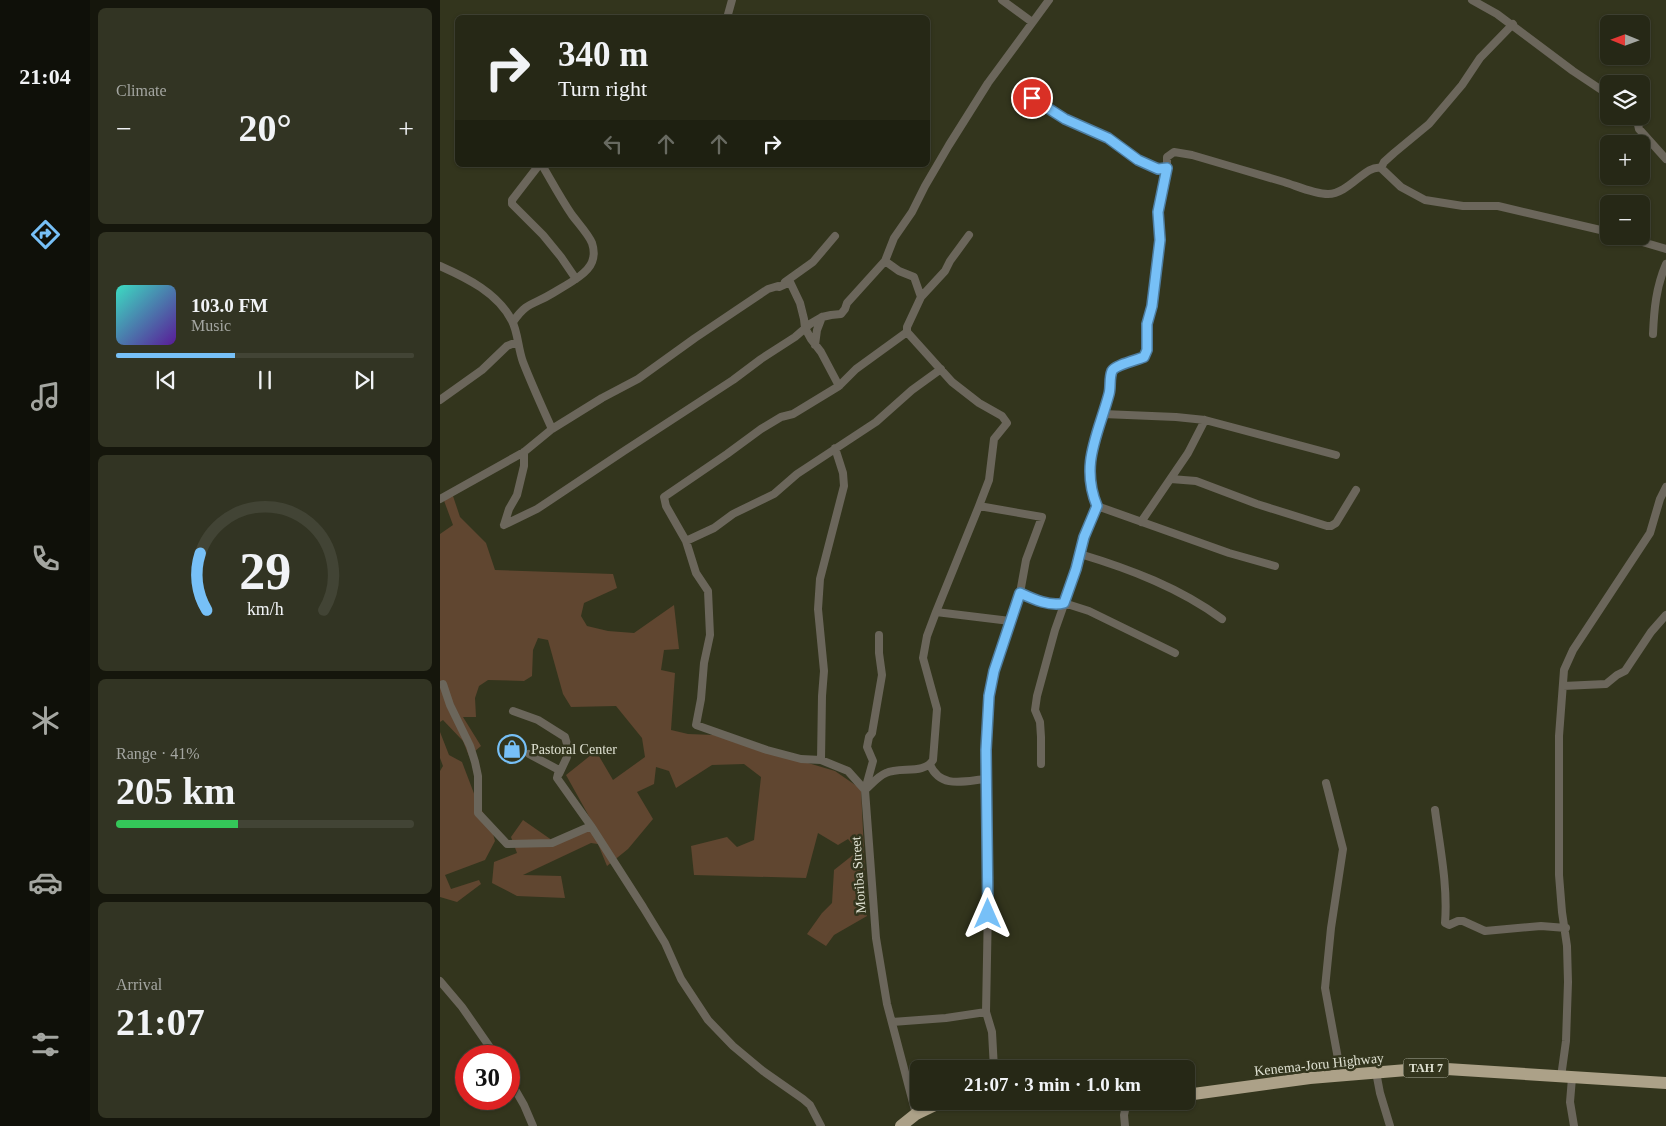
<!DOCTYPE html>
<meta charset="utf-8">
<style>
:root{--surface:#262816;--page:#323423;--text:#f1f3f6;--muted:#a4a6a1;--line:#424435;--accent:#77c0f7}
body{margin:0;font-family:"Times New Roman",serif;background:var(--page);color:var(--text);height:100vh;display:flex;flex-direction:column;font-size:19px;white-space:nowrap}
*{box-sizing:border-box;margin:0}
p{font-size:16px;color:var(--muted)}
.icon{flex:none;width:28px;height:28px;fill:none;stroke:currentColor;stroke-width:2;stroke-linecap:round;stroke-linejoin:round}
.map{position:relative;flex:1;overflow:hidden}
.drawer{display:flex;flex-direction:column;gap:8px;padding:8px;background:#15160c;width:350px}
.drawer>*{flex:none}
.banner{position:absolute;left:15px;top:15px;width:475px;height:152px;border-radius:8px;box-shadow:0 1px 4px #0004,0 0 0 1px var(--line);background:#262816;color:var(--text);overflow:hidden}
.needle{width:32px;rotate:271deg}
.tools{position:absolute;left:1160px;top:15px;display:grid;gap:10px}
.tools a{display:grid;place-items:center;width:50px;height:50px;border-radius:8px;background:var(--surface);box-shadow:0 1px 4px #0004,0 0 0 1px var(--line);font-size:25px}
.speed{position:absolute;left:15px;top:1045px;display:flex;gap:10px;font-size:25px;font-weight:700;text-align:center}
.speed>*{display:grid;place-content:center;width:65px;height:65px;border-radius:50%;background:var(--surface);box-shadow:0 1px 4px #0004,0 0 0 1px var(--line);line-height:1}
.speed .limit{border:8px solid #d22;background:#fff;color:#111}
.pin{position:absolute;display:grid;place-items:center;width:42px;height:42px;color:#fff;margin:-21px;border:2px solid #fff;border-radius:50%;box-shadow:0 1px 5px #0007}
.me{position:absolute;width:55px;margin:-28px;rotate:0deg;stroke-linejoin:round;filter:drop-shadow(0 0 4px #0008)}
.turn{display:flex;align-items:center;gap:18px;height:105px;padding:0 20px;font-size:22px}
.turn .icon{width:65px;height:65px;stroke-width:2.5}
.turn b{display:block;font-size:35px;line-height:42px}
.lanes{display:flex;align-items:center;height:48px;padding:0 20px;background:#0003;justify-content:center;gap:25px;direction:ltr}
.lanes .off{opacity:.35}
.big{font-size:38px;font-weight:700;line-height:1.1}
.drawer .widget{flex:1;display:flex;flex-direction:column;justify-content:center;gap:8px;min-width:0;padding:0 18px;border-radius:8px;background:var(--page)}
.drawer .dial{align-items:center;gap:0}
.dial svg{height:130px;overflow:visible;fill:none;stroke:var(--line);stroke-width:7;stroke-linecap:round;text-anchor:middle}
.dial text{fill:var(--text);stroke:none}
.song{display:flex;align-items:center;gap:15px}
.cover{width:60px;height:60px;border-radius:8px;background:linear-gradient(135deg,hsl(170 70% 55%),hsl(270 70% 35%))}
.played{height:5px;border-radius:2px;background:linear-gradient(90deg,var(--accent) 40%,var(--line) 40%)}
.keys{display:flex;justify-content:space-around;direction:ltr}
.heat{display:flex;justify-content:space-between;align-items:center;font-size:28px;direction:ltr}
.charge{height:8px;border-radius:4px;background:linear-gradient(90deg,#34c759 41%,var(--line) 0)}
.trip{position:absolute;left:470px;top:1060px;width:285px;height:50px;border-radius:8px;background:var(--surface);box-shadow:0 1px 4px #0004,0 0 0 1px var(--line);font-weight:700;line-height:50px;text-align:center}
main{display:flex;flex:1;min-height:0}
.tabs{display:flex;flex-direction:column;width:90px;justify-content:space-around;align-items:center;background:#0f1009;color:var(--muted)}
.tabs .icon{width:35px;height:35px}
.tabs .selected{color:var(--accent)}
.tabs b{font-size:22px;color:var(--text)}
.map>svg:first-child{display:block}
.green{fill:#604630}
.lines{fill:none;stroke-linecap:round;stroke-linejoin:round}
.minor{stroke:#6b665b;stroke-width:8}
.trunk{stroke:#aca188;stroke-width:12}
.route-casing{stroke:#4d7da1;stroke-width:12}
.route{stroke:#77c0f7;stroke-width:9}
.labels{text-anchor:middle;stroke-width:5;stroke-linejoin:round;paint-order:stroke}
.shield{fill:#33351d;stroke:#abad9c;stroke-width:1}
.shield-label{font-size:12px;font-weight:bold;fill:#dfe1d2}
.poi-label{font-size:14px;fill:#dfe1d2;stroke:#33351d;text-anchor:start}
.street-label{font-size:14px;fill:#dfe1d2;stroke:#33351d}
</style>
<main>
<nav class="tabs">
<b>21:04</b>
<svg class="icon selected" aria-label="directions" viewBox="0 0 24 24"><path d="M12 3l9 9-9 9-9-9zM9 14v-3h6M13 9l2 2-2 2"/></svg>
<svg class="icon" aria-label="music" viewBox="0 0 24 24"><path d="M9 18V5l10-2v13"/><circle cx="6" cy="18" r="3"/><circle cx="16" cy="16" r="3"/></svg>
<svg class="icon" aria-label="phone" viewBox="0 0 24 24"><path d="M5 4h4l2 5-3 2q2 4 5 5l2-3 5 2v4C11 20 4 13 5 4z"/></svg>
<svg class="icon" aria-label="climate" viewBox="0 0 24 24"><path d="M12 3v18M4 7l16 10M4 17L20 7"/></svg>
<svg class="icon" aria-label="car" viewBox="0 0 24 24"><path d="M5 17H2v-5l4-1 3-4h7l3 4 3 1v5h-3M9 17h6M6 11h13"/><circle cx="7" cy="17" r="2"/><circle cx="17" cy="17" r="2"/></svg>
<svg class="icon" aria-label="filters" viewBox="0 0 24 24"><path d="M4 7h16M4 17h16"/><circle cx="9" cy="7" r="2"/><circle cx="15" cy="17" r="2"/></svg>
</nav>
<section class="drawer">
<div class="widget"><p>Climate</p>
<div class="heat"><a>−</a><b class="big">20°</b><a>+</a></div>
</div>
<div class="widget">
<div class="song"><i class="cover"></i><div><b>103.0 FM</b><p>Music</p></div></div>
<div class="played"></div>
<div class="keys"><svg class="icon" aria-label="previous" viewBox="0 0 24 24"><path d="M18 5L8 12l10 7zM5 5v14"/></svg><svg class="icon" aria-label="pause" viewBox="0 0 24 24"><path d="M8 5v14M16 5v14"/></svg><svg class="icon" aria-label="next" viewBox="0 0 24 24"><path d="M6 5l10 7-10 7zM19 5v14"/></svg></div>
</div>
<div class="widget dial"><svg viewBox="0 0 100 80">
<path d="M14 69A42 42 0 1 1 86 69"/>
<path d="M14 69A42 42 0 0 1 10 34" stroke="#77c0f7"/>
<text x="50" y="56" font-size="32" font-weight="700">29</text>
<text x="50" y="72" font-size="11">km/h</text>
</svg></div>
<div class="widget"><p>Range · 41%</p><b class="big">205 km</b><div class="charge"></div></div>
<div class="widget"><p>Arrival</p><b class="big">21:07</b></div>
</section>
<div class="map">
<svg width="1226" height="1126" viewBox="0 0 1226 1126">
<rect width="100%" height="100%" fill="#33351d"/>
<path class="green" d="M12,493L20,517L46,543L55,570L173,574L177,588L144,603L141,616L147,626L168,631L194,633L234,605L239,649L224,650L221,670L235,673L231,730L248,734L274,735L395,771L421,789L427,916L394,935L386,946L367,934L382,913L392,903L394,870L418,851L408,839L398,845L378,833L366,878L254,875L251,846L287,837L297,847L314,840L321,777L304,764L272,765L236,788L229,771L216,767L214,784L197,792L213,819L188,849L167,866L158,844L151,843L83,875L121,876L125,898L77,896L52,883L54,862L77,853L71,837L83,820L116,843L155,827L126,775L156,751L173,780L205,757L202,738L176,706L131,707L123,694L108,640L98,638L93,650L92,676L84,681L48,680L39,686L35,698L36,717H23L41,746L29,756L23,741L3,720L0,722V534L13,525L3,498Z
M0,732L9,755L22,762L38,804L51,826L55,841L45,860L5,875L11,889L39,880L41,884L17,902L0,897V771L3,766L0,758Z"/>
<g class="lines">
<path class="minor" d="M562,0L592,22
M1032,0L1057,14L1133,71L1169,95
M287,18L292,0
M592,98L625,119L668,138L698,161L718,169L727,168
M1196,116L1199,129L1226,159
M99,165L72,200V204L103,235L121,257L136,279
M941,168L944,162L954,153L989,124L1022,85L1040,58L1073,24
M1182,236L1226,249
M445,261L459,271L474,277L481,297
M0,266C27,278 58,293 72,321C78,332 78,349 83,362C92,385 102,407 112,429
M345,282L373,262L395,236
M73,322C87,301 94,305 113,293C124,286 147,275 152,262C154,257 154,249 152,243C149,235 138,223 132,215C121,199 112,182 102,165
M467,332L512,382L539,403L562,416L567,423L554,439L549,480L539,506
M1213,334C1214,310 1216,287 1226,264
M375,345L377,330L382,317
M0,400L42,370L67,346L77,342
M663,414L736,417L765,420L896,455
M731,479L756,481L817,504L887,526H891L896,523L916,490
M0,499L84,452L112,429L162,398L198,379L255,338L328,289L338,286L339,287L350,282L360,303L364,319L365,328L371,339L381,352L399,386
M657,506L789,553L835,566
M701,522L748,453L765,420
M64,525L97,509L184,451L293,380L321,359L355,337L370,324L382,317L391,315L401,314L405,309L407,303L445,261L454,238L472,212L485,186L509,145L548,83L609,0
M64,525L69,509L77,495L84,466V452
M246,541L274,528L293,514L334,494L357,474L436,422L472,390L501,369
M640,554C690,569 740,588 782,619
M580,593L603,601L619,604L624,603L649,611L735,653
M496,612L570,621
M439,635V653L442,675L432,733L429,737L427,747L433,761L425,790L436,938L447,1004L476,1114
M3,684L10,705L30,746L35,762L38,776V813L67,844L112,843L151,826
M1123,686L1166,684L1177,675L1185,671L1211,632L1226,615
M73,711L98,720L125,737L127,744V757L119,774
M89,754L119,770L117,778L151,826L203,907L225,943L241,979L268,1020L293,1046L323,1071L363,1099L370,1105L381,1126
M381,760L382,696L384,671L378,609L380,579L404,486L403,473L395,448
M601,764V737L600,722L595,710L597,696L615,630L632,582L644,537L657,506C652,494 648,482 649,469C651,443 663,418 669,394C671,385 670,375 676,368L704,357L707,350V324L712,306L719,260L720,240L718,212L727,168V157L734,152L752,155C783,164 813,173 844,182C857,186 874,194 888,194C909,194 926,164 941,168L961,187L985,200L1023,206H1058L1169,232
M490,765C501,789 524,781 546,779
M886,783L903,849L891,928L885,988L901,1075
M425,790C431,785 438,776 446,773C460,766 484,775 493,760L497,709L483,658L487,636L496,612L539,506L602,517L586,560L580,593L554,671L549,696L546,750L548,905L546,1012L552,1032L554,1069
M425,790L408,771L381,760L361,759L327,750L256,725L261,699L264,663L270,635L268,591L256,573L246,541L226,506L224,497L287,454L321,429L341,417L353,414L399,386L416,369L467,332V327L481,297L505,271L510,261L529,235
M995,810C1000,848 1008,886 1005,923L1009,925L1018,921H1023L1045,931L1101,926L1126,928
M0,981L22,1007L56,1056
M452,1022L506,1018L546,1012
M936,1072L940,1093L950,1126
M1121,1077L1126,1041L1128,982L1127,946L1122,912L1119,875V736L1124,670L1133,650L1210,533L1220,499L1226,487
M1132,1078L1130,1102L1134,1126
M69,1079L84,1105L93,1126
M685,1126L684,1115L687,1101"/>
<path class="trunk" d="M746,1095L870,1078L991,1068L1226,1083
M461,1126L476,1114L503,1101"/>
</g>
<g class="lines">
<defs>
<path id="route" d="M548,914L546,750L549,696L554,671L580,593C593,599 610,607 624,603L636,569L644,537L657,506C640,464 658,435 669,394C671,387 669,378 672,371C675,365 697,360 704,357L707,350V324L712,306L720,240L718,212L727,168L718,169L698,160L668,138L625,119L592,98"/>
</defs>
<use href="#route" class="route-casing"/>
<use href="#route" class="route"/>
</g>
<defs>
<symbol id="shop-ring" viewBox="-11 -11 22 22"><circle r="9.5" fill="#33351d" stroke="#77c0f7" stroke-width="1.5"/><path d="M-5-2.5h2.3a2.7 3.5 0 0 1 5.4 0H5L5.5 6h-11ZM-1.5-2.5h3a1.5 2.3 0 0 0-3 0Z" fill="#77c0f7"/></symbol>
</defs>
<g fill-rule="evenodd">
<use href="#shop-ring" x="56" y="733" width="32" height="32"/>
</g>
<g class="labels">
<rect class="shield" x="963.5" y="1058.5" width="45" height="19" rx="4"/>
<g class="shield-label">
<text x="986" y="1072">TAH 7</text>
</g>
<g class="poi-label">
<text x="91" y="754">Pastoral Center</text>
</g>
<g class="street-label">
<text transform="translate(418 875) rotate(-94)" y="5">Moriba Street</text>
<text transform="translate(879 1064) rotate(-6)" y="5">Kenema-Joru Highway</text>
</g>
</g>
</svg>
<div class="tools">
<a><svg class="needle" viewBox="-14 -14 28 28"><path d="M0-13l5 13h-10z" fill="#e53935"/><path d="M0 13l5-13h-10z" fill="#a4a6a1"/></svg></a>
<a><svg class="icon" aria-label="layers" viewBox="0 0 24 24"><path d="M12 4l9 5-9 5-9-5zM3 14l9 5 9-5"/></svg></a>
<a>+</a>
<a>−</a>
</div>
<div class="speed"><div class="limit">30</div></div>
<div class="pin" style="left:592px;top:98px;background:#d93025"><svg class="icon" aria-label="arrive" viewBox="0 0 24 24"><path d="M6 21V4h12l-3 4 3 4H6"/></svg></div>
<svg class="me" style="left:548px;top:914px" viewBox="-20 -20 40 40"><path d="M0-17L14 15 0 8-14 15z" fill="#77c0f7" stroke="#fff" stroke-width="4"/></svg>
<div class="trip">21:07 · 3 min · 1.0 km</div>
<div class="banner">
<div class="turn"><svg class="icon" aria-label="right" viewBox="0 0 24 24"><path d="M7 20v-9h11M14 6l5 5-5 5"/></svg><div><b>340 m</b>Turn right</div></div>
<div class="lanes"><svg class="icon off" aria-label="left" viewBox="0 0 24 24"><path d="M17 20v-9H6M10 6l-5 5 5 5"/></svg><svg class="icon off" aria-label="ahead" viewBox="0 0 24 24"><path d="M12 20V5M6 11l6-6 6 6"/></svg><svg class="icon off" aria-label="ahead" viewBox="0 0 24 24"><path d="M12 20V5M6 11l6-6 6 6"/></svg><svg class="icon" aria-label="right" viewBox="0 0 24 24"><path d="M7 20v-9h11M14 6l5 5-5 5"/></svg></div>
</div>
</div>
</main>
